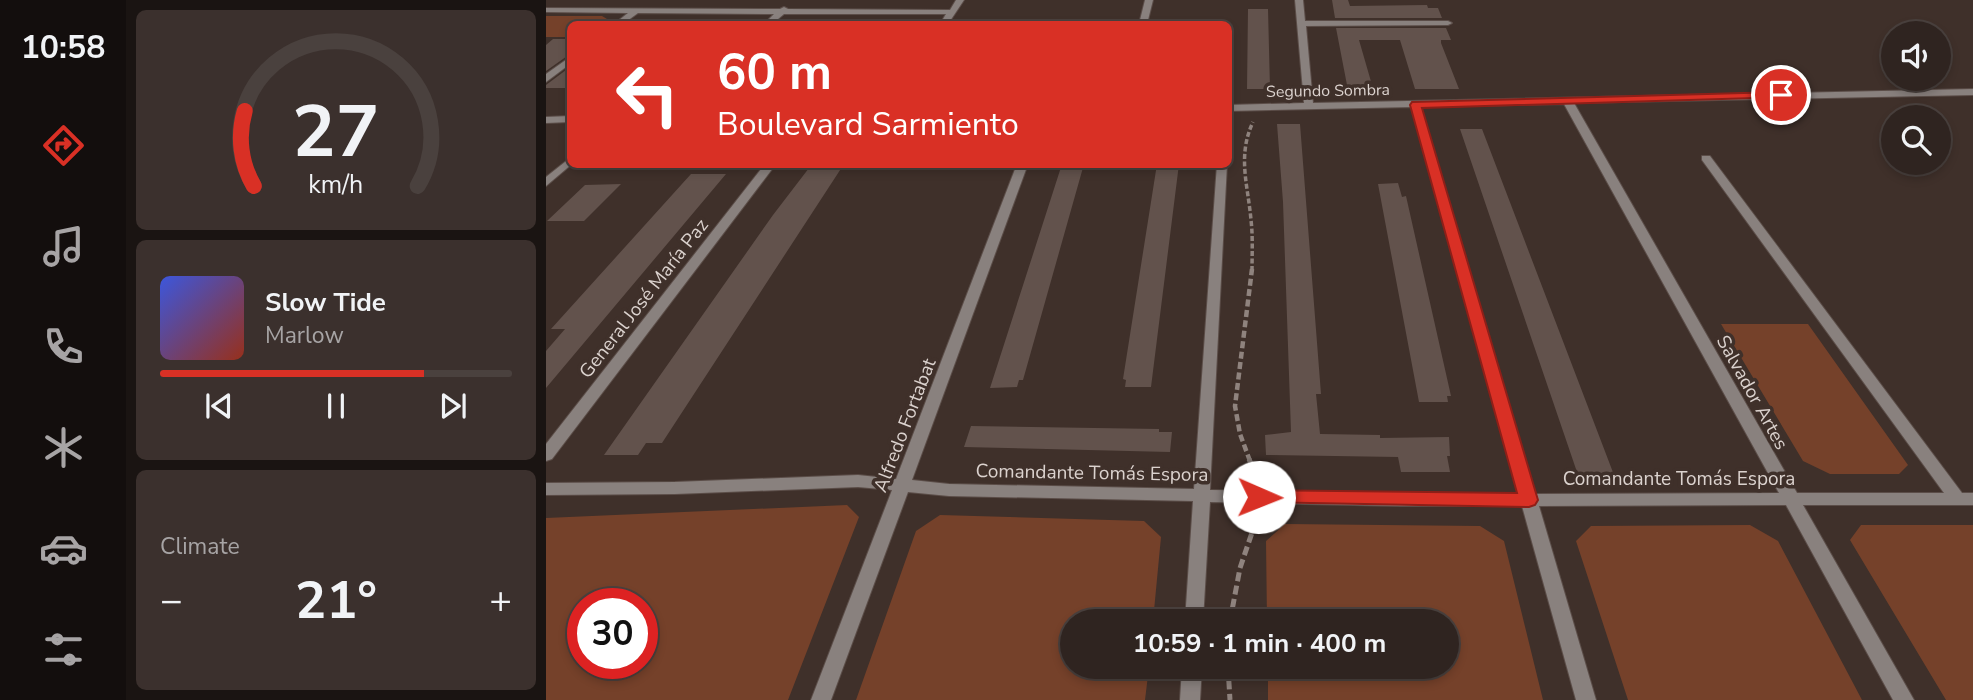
<!DOCTYPE html>
<meta charset="utf-8">
<style>
:root{--surface:#2f2420;--page:#3b302d;--text:#f1f3f6;--muted:#a7a4a5;--line:#4a413e;--accent:#d93025}
body{margin:0;font-family:"Nunito Sans",sans-serif;background:var(--page);color:var(--text);height:100vh;display:flex;flex-direction:column;font-size:26px;white-space:nowrap}
*{box-sizing:border-box;margin:0}
p{font-size:23px;color:var(--muted)}
.icon{flex:none;width:38px;height:38px;fill:none;stroke:currentColor;stroke-width:2;stroke-linecap:round;stroke-linejoin:round}
.map{position:relative;flex:1;overflow:hidden}
.drawer{display:flex;flex-direction:column;gap:10px;padding:10px;background:#1a1412;width:420px}
.drawer>*{flex:none}
.banner{position:absolute;left:21px;top:21px;width:665px;height:147px;border-radius:10px;box-shadow:0 4px 10px #0003,0 0 0 2px var(--line);background:#d93025;color:#fff;overflow:hidden}
.fabs{position:absolute;left:1335px;top:21px;display:grid;gap:14px}
.fabs a{display:grid;place-items:center;width:70px;height:70px;border-radius:50%;background:var(--surface);box-shadow:0 4px 10px #0003,0 0 0 2px var(--line);font-size:35px}
.speed{position:absolute;left:21px;top:588px;display:flex;gap:14px;font-size:35px;font-weight:700;text-align:center}
.speed>*{display:grid;place-content:center;width:91px;height:91px;border-radius:50%;background:var(--surface);box-shadow:0 4px 10px #0003,0 0 0 2px var(--line);line-height:1}
.speed .limit{border:10px solid #d22;background:#fff;color:#111}
.pin{position:absolute;display:grid;place-items:center;width:60px;height:60px;color:#fff;margin:-30px;border:4px solid #fff;border-radius:50%;box-shadow:0 2px 7px #0007}
.me{position:absolute;width:77px;margin:-38px;rotate:91deg;stroke-linejoin:round;filter:drop-shadow(0 0 5px #0008)}
.turn{display:flex;align-items:center;gap:24px;height:147px;padding:0 35px;font-size:32px}
.turn .icon{width:91px;height:91px;stroke-width:2.5}
.turn b{display:block;font-size:49px;line-height:60px}
.big{font-size:52px;font-weight:700;line-height:1.1}
.drawer .widget{flex:1;display:flex;flex-direction:column;justify-content:center;gap:10px;min-width:0;padding:0 24px;border-radius:10px;background:var(--page)}
.drawer .dial{align-items:center;gap:0}
.dial svg{height:182px;overflow:visible;fill:none;stroke:var(--line);stroke-width:7;stroke-linecap:round;text-anchor:middle}
.dial text{fill:var(--text);stroke:none}
.song{display:flex;align-items:center;gap:21px}
.cover{width:84px;height:84px;border-radius:10px;background:linear-gradient(135deg,hsl(230 70% 55%),hsl(10 70% 35%))}
.played{height:7px;border-radius:4px;background:linear-gradient(90deg,var(--accent) 75%,var(--line) 75%)}
.keys{display:flex;justify-content:space-around;direction:ltr}
.heat{display:flex;justify-content:space-between;align-items:center;font-size:38px;direction:ltr}
.trip{position:absolute;left:514px;top:609px;width:399px;height:70px;border-radius:35px;background:var(--surface);box-shadow:0 4px 10px #0003,0 0 0 2px var(--line);font-weight:700;line-height:70px;text-align:center}
main{display:flex;flex:1;min-height:0}
.tab-bar{display:flex;flex-direction:column;width:126px;justify-content:space-around;align-items:center;background:#130e0d;color:var(--muted)}
.tab-bar .icon{width:49px;height:49px}
.tab-bar .selected{color:var(--accent)}
.tab-bar b{font-size:32px;color:var(--text)}
.map>svg:first-child{display:block}
.green{fill:#75412a;fill-rule:evenodd}
.building{fill:#62524c}
.lines{fill:none;stroke-linecap:round;stroke-linejoin:round}
.street-casing{stroke:#5b4d48;stroke-width:2}
.path-far2{stroke:#8f837e;stroke-width:3.5;stroke-dasharray:5 2.5;stroke-linecap:butt}
.path-far1{stroke:#8f837e;stroke-width:4.5;stroke-dasharray:7 3.5;stroke-linecap:butt}
.path{stroke:#8f837e;stroke-width:5;stroke-dasharray:9 4.5;stroke-linecap:butt}
.street{fill:#89817e;fill-rule:evenodd}
.route{fill:#d93025;stroke:#8d1f18;stroke-width:2}
.labels{text-anchor:middle;stroke-width:7;stroke-linejoin:round;paint-order:stroke}
.far-street-label{font-size:16px;fill:#dbd2ce;stroke:#3f302a}
.street-label{font-size:19px;fill:#dbd2ce;stroke:#3f302a}
</style>
<main>
<nav class="tab-bar">
<b>10:58</b>
<svg class="icon selected" aria-label="directions" viewBox="0 0 24 24"><path d="M12 3l9 9-9 9-9-9zM9 14v-3h6M13 9l2 2-2 2"/></svg>
<svg class="icon" aria-label="music" viewBox="0 0 24 24"><path d="M9 18V5l10-2v13"/><circle cx="6" cy="18" r="3"/><circle cx="16" cy="16" r="3"/></svg>
<svg class="icon" aria-label="phone" viewBox="0 0 24 24"><path d="M5 4h4l2 5-3 2q2 4 5 5l2-3 5 2v4C11 20 4 13 5 4z"/></svg>
<svg class="icon" aria-label="climate" viewBox="0 0 24 24"><path d="M12 3v18M4 7l16 10M4 17L20 7"/></svg>
<svg class="icon" aria-label="car" viewBox="0 0 24 24"><path d="M5 17H2v-5l4-1 3-4h7l3 4 3 1v5h-3M9 17h6M6 11h13"/><circle cx="7" cy="17" r="2"/><circle cx="17" cy="17" r="2"/></svg>
<svg class="icon" aria-label="filters" viewBox="0 0 24 24"><path d="M4 7h16M4 17h16"/><circle cx="9" cy="7" r="2"/><circle cx="15" cy="17" r="2"/></svg>
</nav>
<section class="drawer">
<div class="widget dial"><svg viewBox="0 0 100 80">
<path d="M14 69A42 42 0 1 1 86 69"/>
<path d="M14 69A42 42 0 0 1 10 36" stroke="#d93025"/>
<text x="50" y="56" font-size="32" font-weight="700">27</text>
<text x="50" y="72" font-size="11">km/h</text>
</svg></div>
<div class="widget">
<div class="song"><i class="cover"></i><div><b>Slow Tide</b><p>Marlow</p></div></div>
<div class="played"></div>
<div class="keys"><svg class="icon" aria-label="previous" viewBox="0 0 24 24"><path d="M18 5L8 12l10 7zM5 5v14"/></svg><svg class="icon" aria-label="pause" viewBox="0 0 24 24"><path d="M8 5v14M16 5v14"/></svg><svg class="icon" aria-label="next" viewBox="0 0 24 24"><path d="M6 5l10 7-10 7zM19 5v14"/></svg></div>
</div>
<div class="widget"><p>Climate</p>
<div class="heat"><a>−</a><b class="big">21°</b><a>+</a></div>
</div>
</section>
<div class="map">
<svg width="1427" height="700" viewBox="0 0 1427 700">
<rect width="100%" height="100%" fill="#3f302a"/>
<path class="green" d="M0,16H56L61,19L54,24H24V37H0Z
M1175,324H1262L1362,465L1353,474H1284L1257,461Z
M301,505L313,517L242,700H0V518ZM37,604H96V663H37Z
M394,515L598,521L615,537L607,621H527V667H603L599,700H310L370,531Z
M739,524L934,526L958,541L997,700H722V667H901V621H721L720,541Z
M1204,525L1232,541L1316,700H1082L1030,541L1045,526Z
M1315,525H1427V700H1400L1304,540Z"/>
<path class="building" d="M786,0H802L804,6L881,5L882,8H892L896,18H789Z
M702,9H722L724,89H701Z
M790,28H900L905,40H895V43L913,89H869L854,40H813L826,85H801Z
M7,39H24V54L0,71V45Z
M24,67V88H0V85Z
M731,124H754L775,394H770L774,434L834,435V438L903,437L904,456H901L904,472H855L852,457L720,455L719,435L745,432L737,202Z
M914,129H936L1068,475H1032Z
M271,164H298L116,443H100L92,455H58L227,215L263,168H269Z
M516,164H538L477,380H473L471,387L444,388Z
M611,164H633L605,387H579L580,380L577,379Z
M145,174H180L0,388V351L19,329H5Z
M852,183L856,197L860,196L905,396H901L902,402H873L832,184Z
M75,184L38,221H1L39,185Z
M425,426L613,429V432H626L624,452L418,447Z"/>
<g class="lines">
<defs>
<path id="street" d="M410,0H418L402,24H394L400,14H238L226,24H218L228,14L92,13L77,24H68L82,13L0,12V8L234,9L238,7L242,9L404,10Z
M599,0H607L601,24H593Z
M749,0H757L759,21H902L906,23L902,25L760,26L767,103L1427,89V95L1028,103L1251,493H1398L1156,160V156H1164L1416,493H1427V505H1257L1368,700H1347L1240,505L993,506L1050,700H1030L976,506H855L664,502L657,621H639L647,501L403,496L362,492L285,700H265L346,490L312,487L129,494L0,495V483L129,482L312,475L350,479L471,164H482L366,480L403,484L648,489L671,164H681L664,490L973,494L866,107L682,111V105L758,103ZM1018,104L1233,493L989,494L875,107Z
M24,57V64L0,82V74Z
M24,116V122L0,123V117Z
M24,158V164H26L0,186V177Z
M219,164H230L6,459L0,461V444Z
M636,667H656L654,700H634Z"/>
</defs>
<use href="#street" class="street-casing"/>
<path class="path-far2" d="M706,271C706,254 707,237 705,220C702,185 691,156 707,122"/>
<path class="path-far1" d="M704,461L694,434L689,406L706,269"/>
<path class="path" d="M703,459L711,479
M684,621L694,568L712,515
M682,667L684,700"/>
<use href="#street" class="street"/>
</g>
<path class="route" d="M1235,92L1239,93V97L876,108L992,500L989,505L983,507L706,502L704,497L706,492L713,490L971,493L864,105L866,102Z"/>
<g class="labels">
<g class="far-street-label">
<text transform="translate(782 90) rotate(-1)" y="6">Segundo Sombra</text>
</g>
<g class="street-label">
<text transform="translate(97 298) rotate(-52)" y="7">General José María Paz</text>
<text transform="translate(1207 392) rotate(61)" y="7">Salvador Artes</text>
<text transform="translate(358 425) rotate(-69)" y="7">Alfredo Fortabat</text>
<text transform="translate(546 472) rotate(1)" y="7">Comandante Tomás Espora</text>
<text x="1133" y="485">Comandante Tomás Espora</text>
</g>
</g>
</svg>
<div class="fabs">
<a><svg class="icon" aria-label="sound" viewBox="0 0 24 24"><path d="M4 9h4l5-4v14l-5-4H4zM17 9q2 3 0 6"/></svg></a>
<a><svg class="icon" aria-label="search" viewBox="0 0 24 24"><circle cx="10" cy="10" r="6"/><path d="M15 15l6 6"/></svg></a>
</div>
<div class="speed"><div class="limit">30</div></div>
<div class="pin" style="left:1235px;top:95px;background:#d93025"><svg class="icon" aria-label="arrive" viewBox="0 0 24 24"><path d="M6 21V4h12l-3 4 3 4H6"/></svg></div>
<svg class="me" style="left:713px;top:497px" viewBox="-20 -20 40 40"><circle r="19" fill="#fff"/><path d="M0-13L10 11 0 6-10 11z" fill="#d93025"/></svg>
<div class="trip">10:59 · 1 min · 400 m</div>
<div class="banner">
<div class="turn"><svg class="icon" aria-label="left" viewBox="0 0 24 24"><path d="M17 20v-9H6M10 6l-5 5 5 5"/></svg><div><b>60 m</b>Boulevard Sarmiento</div></div>
</div>
</div>
</main>
